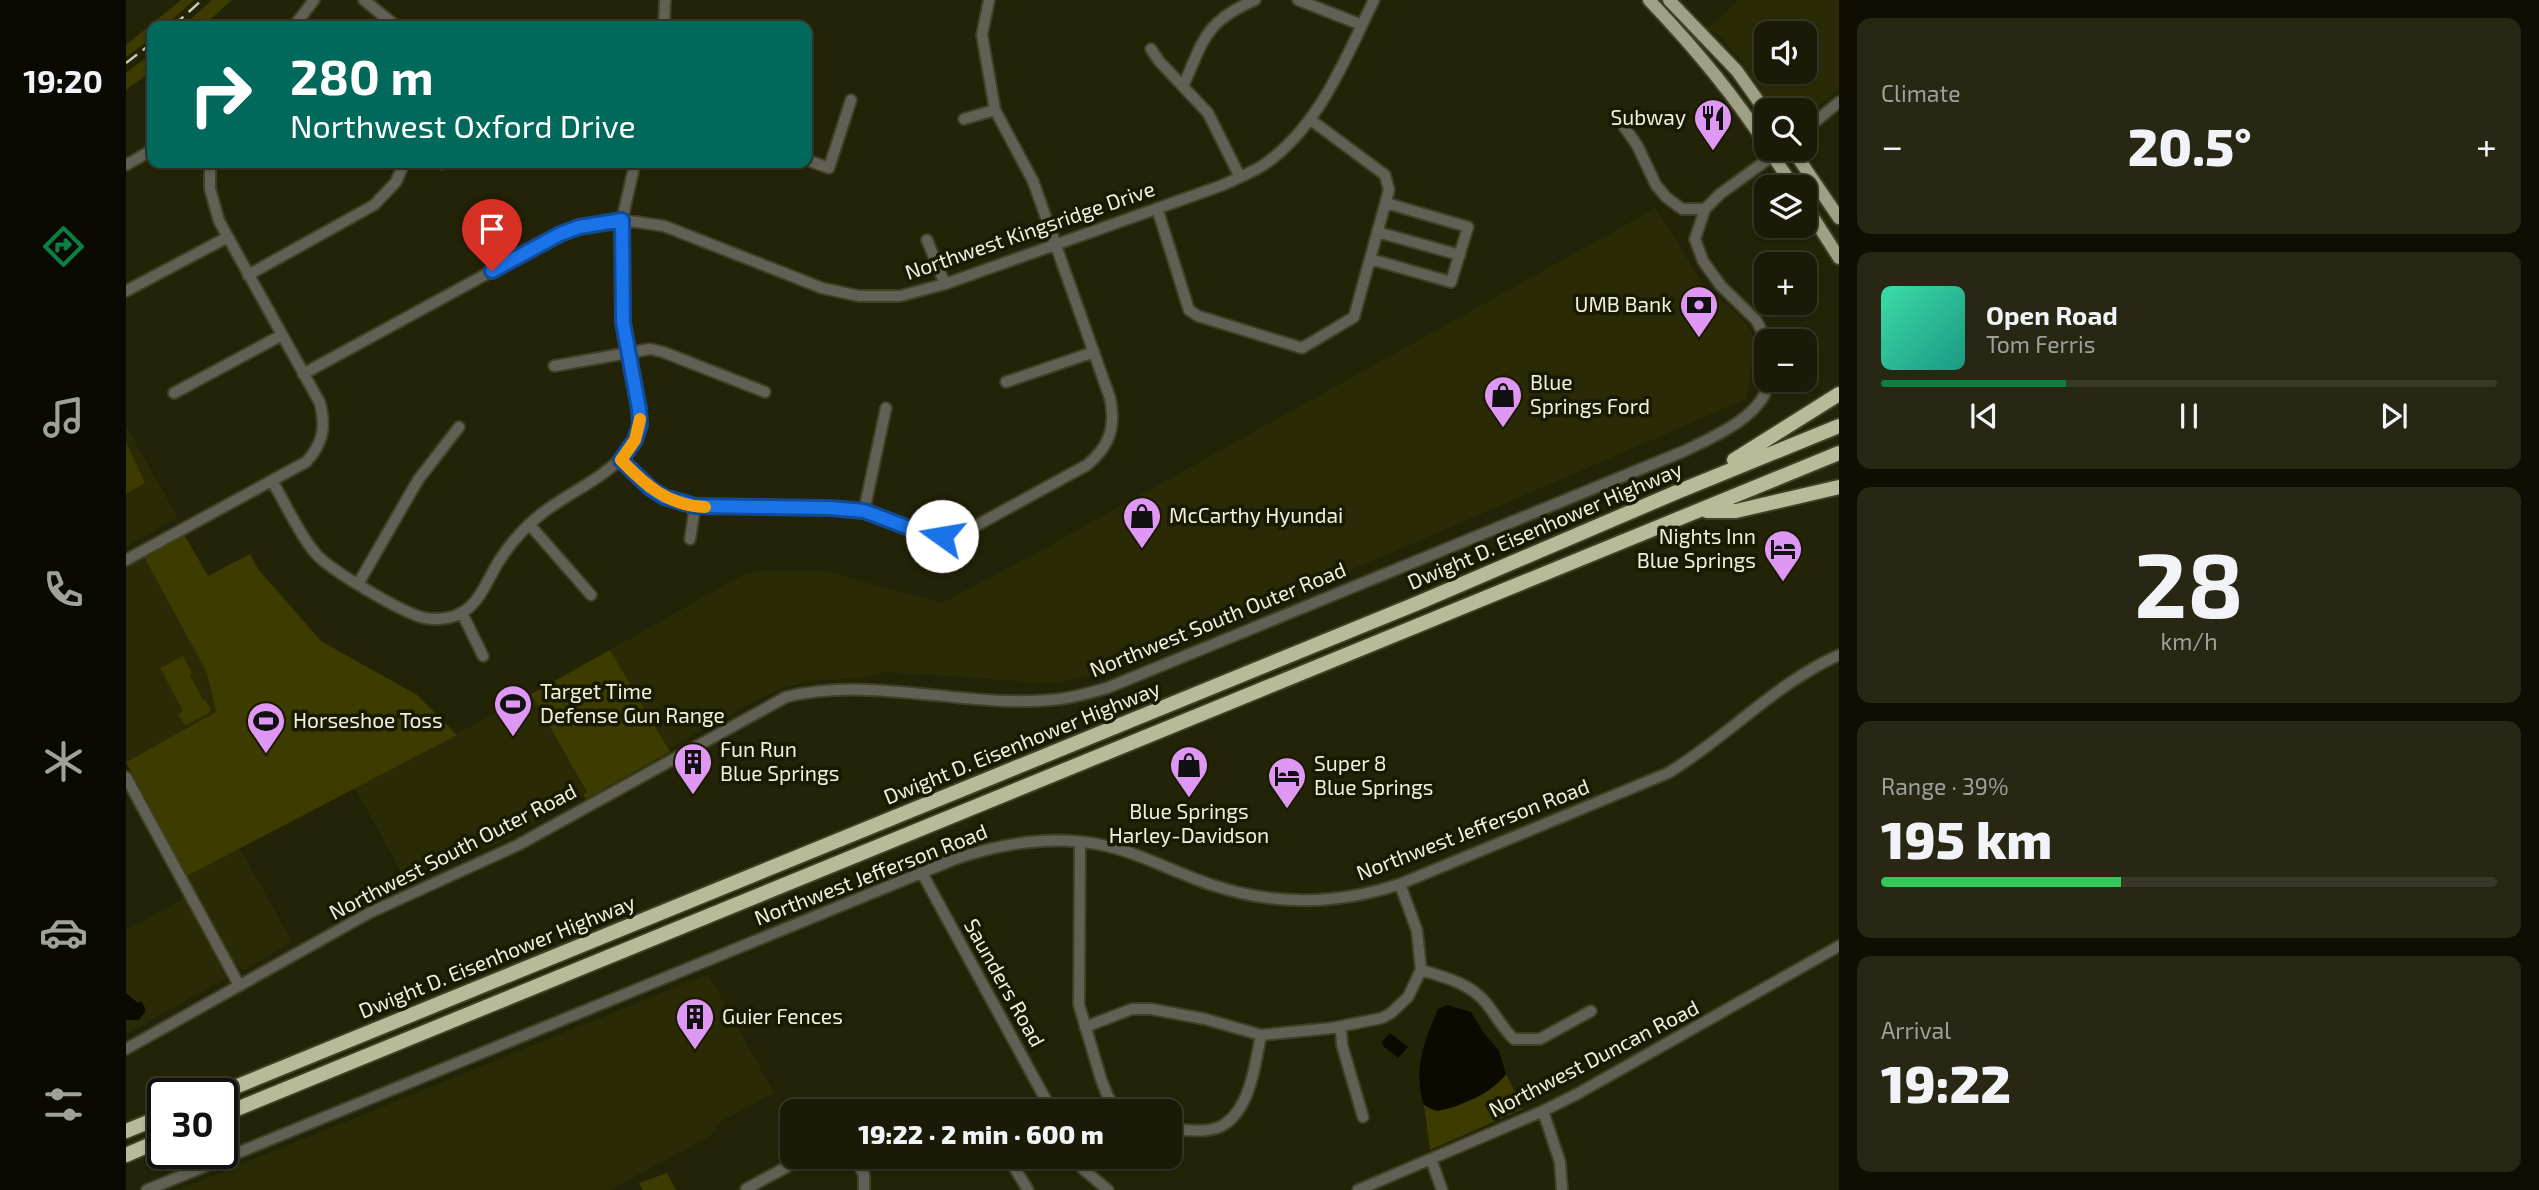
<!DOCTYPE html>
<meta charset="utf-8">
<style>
:root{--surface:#1a1a06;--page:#272714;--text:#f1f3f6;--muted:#9fa19b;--line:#383828;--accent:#0b8043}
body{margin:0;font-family:"Exo 2",sans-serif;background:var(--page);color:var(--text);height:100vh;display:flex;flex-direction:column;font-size:26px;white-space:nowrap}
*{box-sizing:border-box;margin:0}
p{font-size:23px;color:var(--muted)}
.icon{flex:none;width:38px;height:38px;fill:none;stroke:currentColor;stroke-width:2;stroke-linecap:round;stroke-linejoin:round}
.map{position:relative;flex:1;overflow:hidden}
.side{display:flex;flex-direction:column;gap:18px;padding:18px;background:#0e0e03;width:700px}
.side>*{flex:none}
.banner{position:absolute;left:21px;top:21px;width:665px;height:147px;border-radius:14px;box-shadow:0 2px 5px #0004,0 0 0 2px var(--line);background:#00695c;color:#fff;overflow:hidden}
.tools{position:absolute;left:1628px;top:21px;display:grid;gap:14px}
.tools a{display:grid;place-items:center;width:63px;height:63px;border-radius:14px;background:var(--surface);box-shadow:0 2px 5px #0004,0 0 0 2px var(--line);font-size:35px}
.speed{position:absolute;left:21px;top:1078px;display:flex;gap:14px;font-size:35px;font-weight:700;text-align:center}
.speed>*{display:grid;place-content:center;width:91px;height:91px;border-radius:50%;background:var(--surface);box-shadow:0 2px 5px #0004,0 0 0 2px var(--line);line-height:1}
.speed .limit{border:4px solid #111;border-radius:10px;background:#fff;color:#111}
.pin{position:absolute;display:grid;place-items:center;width:60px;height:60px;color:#fff;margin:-72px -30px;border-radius:50% 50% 50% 0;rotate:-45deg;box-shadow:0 0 7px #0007}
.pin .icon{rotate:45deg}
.me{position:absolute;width:77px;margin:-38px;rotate:283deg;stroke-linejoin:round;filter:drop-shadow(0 0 5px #0008)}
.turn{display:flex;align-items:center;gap:24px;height:147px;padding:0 28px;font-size:32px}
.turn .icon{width:91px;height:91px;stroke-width:2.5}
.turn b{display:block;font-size:49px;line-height:60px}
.big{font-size:52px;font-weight:800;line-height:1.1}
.side .widget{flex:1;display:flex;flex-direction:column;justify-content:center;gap:10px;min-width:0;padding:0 24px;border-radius:14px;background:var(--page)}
.side .dial{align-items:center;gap:0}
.dial b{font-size:91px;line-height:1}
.song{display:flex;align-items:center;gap:21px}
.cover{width:84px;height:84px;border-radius:10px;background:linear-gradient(135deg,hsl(160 70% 55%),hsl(170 70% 35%))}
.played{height:7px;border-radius:4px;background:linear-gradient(90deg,var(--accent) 30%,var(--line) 30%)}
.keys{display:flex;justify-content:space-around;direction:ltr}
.heat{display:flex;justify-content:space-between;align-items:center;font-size:38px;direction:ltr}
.charge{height:10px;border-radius:5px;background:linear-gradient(90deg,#34c759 39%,var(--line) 0)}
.trip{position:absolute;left:654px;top:1099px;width:402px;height:70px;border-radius:14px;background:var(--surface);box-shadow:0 2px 5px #0004,0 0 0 2px var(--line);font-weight:800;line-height:70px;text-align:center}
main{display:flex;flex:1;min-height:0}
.tab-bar{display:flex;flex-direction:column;width:126px;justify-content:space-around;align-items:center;background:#0a0a02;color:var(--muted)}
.tab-bar .icon{width:49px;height:49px}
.tab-bar .selected{color:var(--accent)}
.tab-bar b{font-size:32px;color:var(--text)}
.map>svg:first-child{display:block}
.built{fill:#2b2a06;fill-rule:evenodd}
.green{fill:#3c3b00}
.water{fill:#0c0a00}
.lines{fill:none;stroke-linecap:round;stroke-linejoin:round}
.minor-casing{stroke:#404026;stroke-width:14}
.major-casing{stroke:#404026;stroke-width:16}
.highway-casing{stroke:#404026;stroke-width:18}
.minor{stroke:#606154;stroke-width:10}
.major{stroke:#a0a086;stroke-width:12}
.highway{stroke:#b9ba9a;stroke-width:14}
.rail{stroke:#c8c8b6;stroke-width:2.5;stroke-dasharray:14 7;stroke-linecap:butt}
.route-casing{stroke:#114b97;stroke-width:18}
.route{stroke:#1a73e8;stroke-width:12}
.slow{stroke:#f59e0b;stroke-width:12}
.labels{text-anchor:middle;stroke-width:7;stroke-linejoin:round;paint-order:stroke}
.poi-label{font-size:21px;fill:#f0f0e0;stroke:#1a1901;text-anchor:start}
.street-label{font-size:21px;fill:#f0f0e0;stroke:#1a1901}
</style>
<main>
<nav class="tab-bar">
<b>19:20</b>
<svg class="icon selected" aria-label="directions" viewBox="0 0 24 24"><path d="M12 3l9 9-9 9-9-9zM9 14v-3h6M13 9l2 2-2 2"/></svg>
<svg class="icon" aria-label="music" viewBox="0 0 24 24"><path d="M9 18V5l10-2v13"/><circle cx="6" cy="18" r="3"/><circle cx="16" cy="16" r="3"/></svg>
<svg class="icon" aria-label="phone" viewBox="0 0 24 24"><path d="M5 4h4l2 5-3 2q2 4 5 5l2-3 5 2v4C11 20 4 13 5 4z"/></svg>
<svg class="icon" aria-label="climate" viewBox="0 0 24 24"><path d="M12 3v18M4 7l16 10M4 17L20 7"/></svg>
<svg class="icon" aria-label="car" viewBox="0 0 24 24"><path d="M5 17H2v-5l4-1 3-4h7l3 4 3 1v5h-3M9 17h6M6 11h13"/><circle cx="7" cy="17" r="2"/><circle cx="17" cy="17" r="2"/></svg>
<svg class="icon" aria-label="filters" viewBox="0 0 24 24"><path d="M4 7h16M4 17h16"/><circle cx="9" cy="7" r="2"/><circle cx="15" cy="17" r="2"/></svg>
</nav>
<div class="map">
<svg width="1713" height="1190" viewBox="0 0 1713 1190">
<rect width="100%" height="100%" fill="#232308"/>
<path class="built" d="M1612,0H1713V89L1678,118V110H1649L1629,85L1619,65L1591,33L1581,29ZM1678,33V72H1640V33Z
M1530,208L1579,288L1607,310L1625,330L1630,343L1620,399L1258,556L964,676L924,683L758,672L738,678L681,681L656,688L631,700L542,749L484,650L618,574L635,571L694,570L816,603L914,551Z
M0,426L52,518L0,546Z
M18,557L81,673L90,712L0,762V567Z
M405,694L461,793L371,844L279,879L229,788Z
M114,848L166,942L118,970L109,965L61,876Z
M59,898L99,975V979L0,1034V930Z
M582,974L648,1093L588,1125L591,1132L484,1190H52Z"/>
<path class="green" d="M55,0H68L39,26H26V38L0,57V45Z
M86,0H106L77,26H57Z
M26,53V71L0,90V73Z
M0,442L19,483L0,494Z
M59,536L82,576L124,554L132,569L195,641L291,695L331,735L61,876L0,762L90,712L81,673L18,557Z
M484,650L544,752L460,799L457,795L461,792L405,694Z
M57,656L66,673L64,675L77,700H79L85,709L83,713L60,725L52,715L57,711L34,668Z
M1380,1074L1397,1109L1304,1150L1298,1105L1306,1110C1331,1113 1356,1091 1376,1079Z
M541,1173L550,1190H517L513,1183Z"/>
<path class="water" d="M0,993L12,1003L15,1001C23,1014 19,1010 13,1020H0Z
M1321,1005L1345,1012L1357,1032L1373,1051L1380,1074C1365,1094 1335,1106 1311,1111L1298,1105C1286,1071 1299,1040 1312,1009Z
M1264,1033L1282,1047L1272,1058L1257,1046L1256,1042Z"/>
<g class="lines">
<defs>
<path id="minor" d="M238,0L270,26
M1172,0L1236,25
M168,26L188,0
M538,26L539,0
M1025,49L1033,61L1082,113L1114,177
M1057,86C1078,40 1078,22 1129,0
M838,119L869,110
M1494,121L1511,145L1530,185L1540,197L1556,209H1579
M1678,131L1713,102
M681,160L703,168L725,100
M311,163L316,164
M0,165L26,150
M1031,208L1063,310L1072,316L1176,348L1228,317L1263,190L1259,175L1185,120
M1251,232L1334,255
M801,240L819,284
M1244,259L1325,282L1342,227L1260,203
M122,275L248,205L270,182L278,163
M0,291L102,237
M1641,341L1630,320L1595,286L1577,261L1569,239L1579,209L1594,194L1656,149
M428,366L524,349L537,352L639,392
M177,374L434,234L453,227L496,220L538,226L696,288L733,296H774L819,284L1097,185C1110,179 1124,173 1136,166C1193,128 1219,59 1248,0
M880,382L968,352
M48,393L156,335
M495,460L524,488L538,497L569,507L704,508L738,511L802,535H816L844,529L961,465C984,446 990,427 984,398L907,181L869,110L856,35L863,0
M146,481C160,504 172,533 190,554C204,570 278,614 299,618C310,620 325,619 335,613C355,603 363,575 375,558C386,541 398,528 414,515C452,484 516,467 513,409L495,306L496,220L509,163
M738,511L760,408
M403,524L465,595
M564,539L569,507
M0,560L180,462C197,444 200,427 194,403L93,221L84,189V163
M232,584L292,480L333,427
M336,613L357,656
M0,777L113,985
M954,842L953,1005L975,1079L982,1097L992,1111
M796,873L926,1111
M1295,970C1318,977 1344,983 1360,1003C1370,1015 1376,1028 1388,1039H1414L1465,1011
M959,1027L1006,1009H1025L1079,1019L1135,1035L1206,1028L1256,1018L1265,1013L1282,997L1295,970L1291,931L1274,884
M1215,1027L1216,1045L1237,1117
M0,1049L243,913L392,845L660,697C750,675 843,710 934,699C950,697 966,692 981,688L1556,452C1585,438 1639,416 1643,380
M1417,1111L1434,1162L1436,1190
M1045,1129C1060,1130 1085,1134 1099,1124C1125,1106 1129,1064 1135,1035
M729,1157L738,1175V1190
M882,1157L902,1190
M951,1157L957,1169L982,1190
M1305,1159L1316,1190
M620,1189L679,1157
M21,1190L829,859C877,843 925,835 976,845C1015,853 1049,873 1086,885C1150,906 1210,905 1274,884L1542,773C1602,737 1648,684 1713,655
M1232,1190L1417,1111L1451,1094L1713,946"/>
<path id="major" d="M1523,0C1566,45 1606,92 1640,145
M1543,0L1611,71L1640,112
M1642,149L1668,187
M1666,149L1713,218
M1678,203L1713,258"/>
<path id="highway" d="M1608,460L1713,394
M1581,511H1610L1713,487
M92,1094L1292,603L1551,492L1713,426
M96,1115L1713,453
M0,1131L37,1116
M0,1155L37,1139"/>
</defs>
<use href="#minor" class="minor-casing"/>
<use href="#major" class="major-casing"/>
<use href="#highway" class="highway-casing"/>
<use href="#minor" class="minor"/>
<use href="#major" class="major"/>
<use href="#highway" class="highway"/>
<path class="rail" d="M47,26L76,0
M0,63L26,43"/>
</g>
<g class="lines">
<defs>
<path id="route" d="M366,271L434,234L453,227L496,220L497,323L513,409L514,425L509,440L495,460L524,488L538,497L569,506L704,508L738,511L802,535L816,536"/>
</defs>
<use href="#route" class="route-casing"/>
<use href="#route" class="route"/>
<path class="slow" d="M514,419L509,440L495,460C519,485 543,506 579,507"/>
</g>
<defs>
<symbol id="restaurant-pin" viewBox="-11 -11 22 30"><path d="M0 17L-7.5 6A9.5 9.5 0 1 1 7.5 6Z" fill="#de98f3" stroke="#1a1901"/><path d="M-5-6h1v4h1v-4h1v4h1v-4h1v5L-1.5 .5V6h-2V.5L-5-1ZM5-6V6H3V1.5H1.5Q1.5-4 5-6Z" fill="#111"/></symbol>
<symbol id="bank-pin" viewBox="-11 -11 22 30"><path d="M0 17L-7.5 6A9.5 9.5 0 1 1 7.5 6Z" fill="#de98f3" stroke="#1a1901"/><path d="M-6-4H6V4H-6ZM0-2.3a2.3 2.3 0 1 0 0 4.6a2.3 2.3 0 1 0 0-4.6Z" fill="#111"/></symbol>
<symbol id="shop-pin" viewBox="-11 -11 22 30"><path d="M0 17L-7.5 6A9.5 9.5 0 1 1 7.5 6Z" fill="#de98f3" stroke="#1a1901"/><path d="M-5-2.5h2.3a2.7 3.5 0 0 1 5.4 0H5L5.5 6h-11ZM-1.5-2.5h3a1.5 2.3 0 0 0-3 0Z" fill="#111"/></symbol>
<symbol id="hotel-pin" viewBox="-11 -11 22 30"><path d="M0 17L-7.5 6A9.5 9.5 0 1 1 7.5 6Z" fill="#de98f3" stroke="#1a1901"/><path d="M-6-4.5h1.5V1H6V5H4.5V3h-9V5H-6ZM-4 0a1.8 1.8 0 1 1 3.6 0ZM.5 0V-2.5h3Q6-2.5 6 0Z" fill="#111"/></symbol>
<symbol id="stadium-pin" viewBox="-11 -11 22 30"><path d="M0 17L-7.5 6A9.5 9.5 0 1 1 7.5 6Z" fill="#de98f3" stroke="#1a1901"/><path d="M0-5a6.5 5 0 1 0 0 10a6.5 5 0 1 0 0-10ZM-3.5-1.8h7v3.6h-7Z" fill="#111"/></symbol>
<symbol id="building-pin" viewBox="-11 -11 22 30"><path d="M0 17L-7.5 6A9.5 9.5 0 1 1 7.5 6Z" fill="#de98f3" stroke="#1a1901"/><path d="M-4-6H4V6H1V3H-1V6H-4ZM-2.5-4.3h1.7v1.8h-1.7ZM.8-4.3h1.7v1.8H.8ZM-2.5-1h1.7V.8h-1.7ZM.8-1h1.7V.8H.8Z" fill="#111"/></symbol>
</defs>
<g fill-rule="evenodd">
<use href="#restaurant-pin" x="1565" y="96" width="44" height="60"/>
<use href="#bank-pin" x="1551" y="283" width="44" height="60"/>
<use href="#shop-pin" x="1355" y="373" width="44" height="60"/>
<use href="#shop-pin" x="994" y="494" width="44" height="60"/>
<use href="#hotel-pin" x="1635" y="527" width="44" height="60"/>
<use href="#stadium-pin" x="365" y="682" width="44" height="60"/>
<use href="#stadium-pin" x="118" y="699" width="44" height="60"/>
<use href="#building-pin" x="545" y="740" width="44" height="60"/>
<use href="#shop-pin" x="1041" y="743" width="44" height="60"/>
<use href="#hotel-pin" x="1139" y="754" width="44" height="60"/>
<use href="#building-pin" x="547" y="995" width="44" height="60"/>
</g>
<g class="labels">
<g class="poi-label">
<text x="1560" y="125" text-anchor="end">Subway</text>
<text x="1546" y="312" text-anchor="end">UMB Bank</text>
<text x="1404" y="390">Blue<tspan x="1404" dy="24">Springs Ford</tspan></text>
<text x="1043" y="523">McCarthy Hyundai</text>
<text x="1630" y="544" text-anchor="end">Nights Inn<tspan x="1630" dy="24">Blue Springs</tspan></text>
<text x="414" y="699">Target Time<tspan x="414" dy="24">Defense Gun Range</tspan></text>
<text x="167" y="728">Horseshoe Toss</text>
<text x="594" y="757">Fun Run<tspan x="594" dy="24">Blue Springs</tspan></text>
<text x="1188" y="771">Super 8<tspan x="1188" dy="24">Blue Springs</tspan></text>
<text x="1063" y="819" text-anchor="middle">Blue Springs<tspan x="1063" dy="24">Harley-Davidson</tspan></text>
<text x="596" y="1024">Guier Fences</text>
</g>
<g class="street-label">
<text transform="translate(904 231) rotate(-19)" y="7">Northwest Kingsridge Drive</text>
<text transform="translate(1419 526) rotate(-23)" y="7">Dwight D. Eisenhower Highway</text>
<text transform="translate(1092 620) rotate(-22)" y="7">Northwest South Outer Road</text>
<text transform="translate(896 743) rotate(-22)" y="7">Dwight D. Eisenhower Highway</text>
<text transform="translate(1347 830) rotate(-21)" y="7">Northwest Jefferson Road</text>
<text transform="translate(327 852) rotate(-27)" y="7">Northwest South Outer Road</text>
<text transform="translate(745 875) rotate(-21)" y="7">Northwest Jefferson Road</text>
<text transform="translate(371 957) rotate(-22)" y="7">Dwight D. Eisenhower Highway</text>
<text transform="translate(878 983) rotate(61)" y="7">Saunders Road</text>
<text transform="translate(1468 1059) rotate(-27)" y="7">Northwest Duncan Road</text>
</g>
</g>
</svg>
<div class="tools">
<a><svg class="icon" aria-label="sound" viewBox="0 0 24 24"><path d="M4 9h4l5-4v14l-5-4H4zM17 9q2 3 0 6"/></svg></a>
<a><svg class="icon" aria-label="search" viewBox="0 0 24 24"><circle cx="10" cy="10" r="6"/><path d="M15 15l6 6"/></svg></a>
<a><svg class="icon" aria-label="layers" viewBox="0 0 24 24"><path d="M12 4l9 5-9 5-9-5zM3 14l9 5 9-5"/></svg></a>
<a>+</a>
<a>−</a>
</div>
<div class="speed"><div class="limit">30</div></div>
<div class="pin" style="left:366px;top:271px;background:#d93025"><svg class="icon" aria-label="arrive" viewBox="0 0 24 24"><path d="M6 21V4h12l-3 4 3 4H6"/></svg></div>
<svg class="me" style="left:816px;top:536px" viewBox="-20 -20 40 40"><circle r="19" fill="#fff"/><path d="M0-13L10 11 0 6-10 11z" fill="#1a73e8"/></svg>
<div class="trip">19:22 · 2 min · 600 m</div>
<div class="banner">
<div class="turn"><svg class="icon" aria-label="right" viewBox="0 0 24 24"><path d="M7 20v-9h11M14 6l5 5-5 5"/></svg><div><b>280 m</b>Northwest Oxford Drive</div></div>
</div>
</div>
<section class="side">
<div class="widget"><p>Climate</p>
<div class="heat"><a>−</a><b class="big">20.5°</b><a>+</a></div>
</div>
<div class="widget">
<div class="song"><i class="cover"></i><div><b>Open Road</b><p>Tom Ferris</p></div></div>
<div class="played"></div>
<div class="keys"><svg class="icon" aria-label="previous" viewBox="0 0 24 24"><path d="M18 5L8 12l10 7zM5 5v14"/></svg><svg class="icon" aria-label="pause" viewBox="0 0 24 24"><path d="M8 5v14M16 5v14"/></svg><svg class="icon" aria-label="next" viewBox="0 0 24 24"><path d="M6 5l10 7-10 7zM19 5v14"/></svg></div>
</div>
<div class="widget dial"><b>28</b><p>km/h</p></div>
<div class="widget"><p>Range · 39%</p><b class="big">195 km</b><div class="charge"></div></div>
<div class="widget"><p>Arrival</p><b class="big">19:22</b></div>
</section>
</main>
